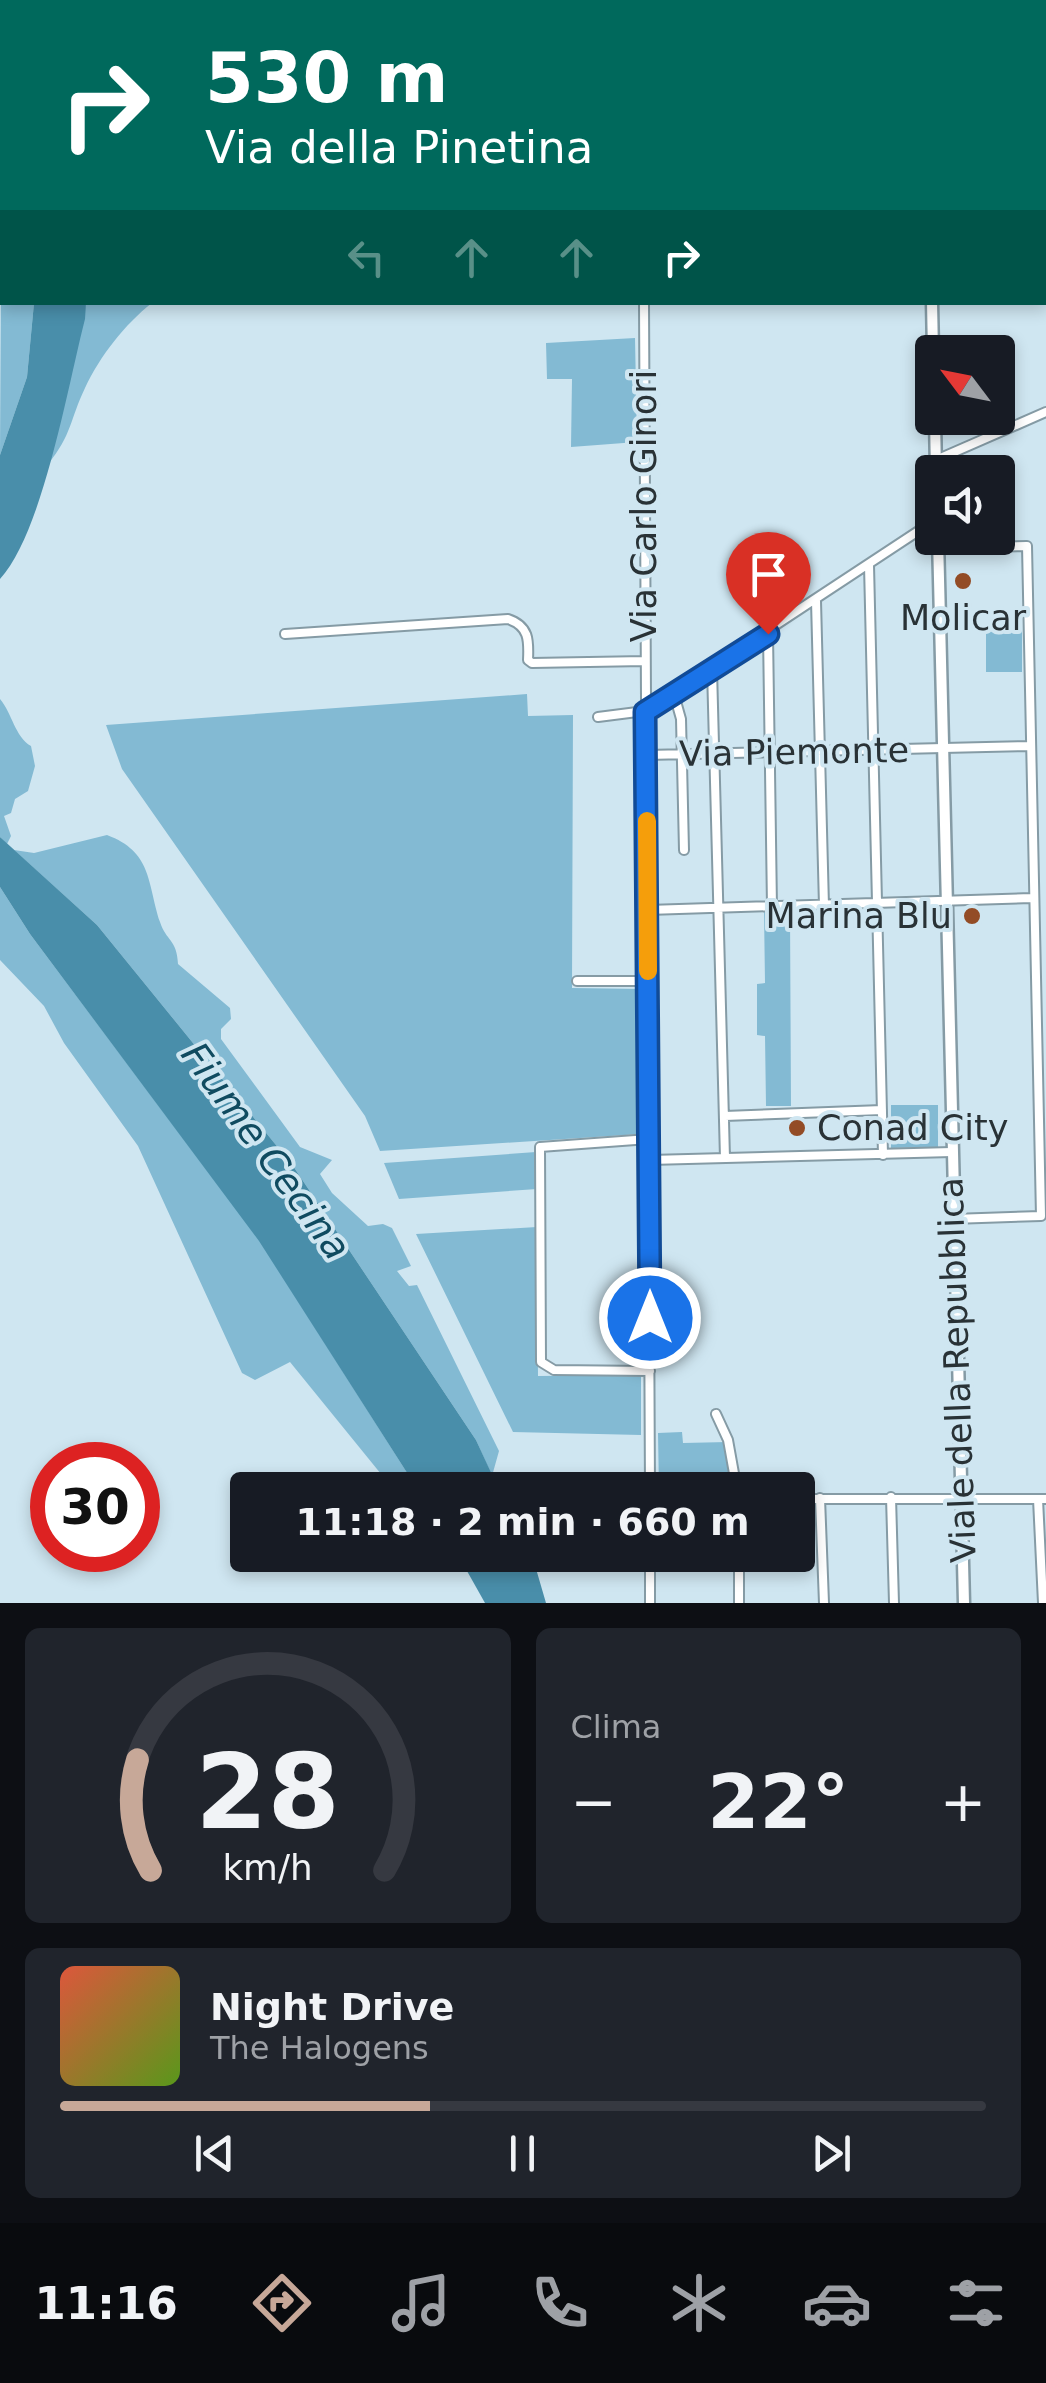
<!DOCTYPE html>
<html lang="it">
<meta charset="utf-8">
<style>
:root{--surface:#171b24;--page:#20242c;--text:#f1f3f6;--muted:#9ea1a6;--line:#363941;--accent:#c7a898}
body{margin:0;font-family:"DejaVu Sans",sans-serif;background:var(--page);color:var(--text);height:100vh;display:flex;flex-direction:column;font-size:38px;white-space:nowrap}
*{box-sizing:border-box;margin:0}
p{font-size:32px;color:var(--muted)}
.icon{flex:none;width:55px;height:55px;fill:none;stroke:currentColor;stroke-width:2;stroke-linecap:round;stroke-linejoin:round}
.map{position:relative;height:1603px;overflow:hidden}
.details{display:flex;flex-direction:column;gap:25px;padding:25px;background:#0d0f14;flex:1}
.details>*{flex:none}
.top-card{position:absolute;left:0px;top:0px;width:1048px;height:305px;box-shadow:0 5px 15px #0003;background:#00695c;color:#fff;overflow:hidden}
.needle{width:65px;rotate:302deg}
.fabs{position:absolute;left:915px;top:335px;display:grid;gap:20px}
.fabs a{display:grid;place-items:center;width:100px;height:100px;border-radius:10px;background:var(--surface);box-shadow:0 5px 15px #0003;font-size:50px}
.speed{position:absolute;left:30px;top:1442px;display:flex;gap:20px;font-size:50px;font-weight:700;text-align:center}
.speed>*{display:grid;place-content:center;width:130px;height:130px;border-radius:50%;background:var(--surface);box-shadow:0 5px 15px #0003;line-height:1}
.speed .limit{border:15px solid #d22;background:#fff;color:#111}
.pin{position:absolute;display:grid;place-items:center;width:85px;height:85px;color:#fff;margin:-102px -42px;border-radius:50% 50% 50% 0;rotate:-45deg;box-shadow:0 0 10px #0007}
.pin .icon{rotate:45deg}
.me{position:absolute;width:110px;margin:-55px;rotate:0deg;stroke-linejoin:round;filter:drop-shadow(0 0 8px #0008)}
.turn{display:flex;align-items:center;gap:35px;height:210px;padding:0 40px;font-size:45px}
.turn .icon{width:130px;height:130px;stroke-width:2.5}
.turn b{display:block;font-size:70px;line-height:85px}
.lanes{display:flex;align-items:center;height:95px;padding:0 40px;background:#0003;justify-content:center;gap:50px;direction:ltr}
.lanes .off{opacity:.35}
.big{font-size:75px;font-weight:600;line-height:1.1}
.details .widget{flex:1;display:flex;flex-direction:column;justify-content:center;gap:15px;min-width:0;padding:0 35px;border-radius:15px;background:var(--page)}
.details .dial{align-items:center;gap:0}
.dial svg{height:260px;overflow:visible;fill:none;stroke:var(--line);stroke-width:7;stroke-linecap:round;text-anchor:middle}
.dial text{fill:var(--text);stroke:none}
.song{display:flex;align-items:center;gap:30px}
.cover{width:120px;height:120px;border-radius:15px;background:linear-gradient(135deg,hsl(10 70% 55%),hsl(90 70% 35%))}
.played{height:10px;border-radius:5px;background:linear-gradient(90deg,var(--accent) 40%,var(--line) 40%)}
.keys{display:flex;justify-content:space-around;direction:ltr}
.heat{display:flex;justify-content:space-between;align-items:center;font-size:55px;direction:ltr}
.details .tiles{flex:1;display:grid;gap:25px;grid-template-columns:1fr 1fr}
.widget:last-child{grid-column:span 2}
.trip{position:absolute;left:230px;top:1472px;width:585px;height:100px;border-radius:10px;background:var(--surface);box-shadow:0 5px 15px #0003;font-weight:600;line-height:100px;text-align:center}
.menu{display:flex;height:160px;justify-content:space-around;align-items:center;background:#090b0e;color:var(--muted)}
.menu .icon{width:70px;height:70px}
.menu .on{color:var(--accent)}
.menu b{font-size:45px;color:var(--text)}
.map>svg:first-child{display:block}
.green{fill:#83bad3}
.water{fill:#498eaa}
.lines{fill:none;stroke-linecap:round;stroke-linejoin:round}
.street-casing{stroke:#859ba5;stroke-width:12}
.secondary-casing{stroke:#859ba5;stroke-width:15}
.street{stroke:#fff;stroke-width:8}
.secondary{stroke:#fff;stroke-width:10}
.route-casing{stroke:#114b97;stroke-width:25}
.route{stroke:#1a73e8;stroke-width:18}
.slow{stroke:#f59e0b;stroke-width:18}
.poi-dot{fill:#934c26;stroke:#cfe6f1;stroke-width:4}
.labels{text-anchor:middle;stroke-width:8;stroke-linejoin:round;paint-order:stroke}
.street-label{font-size:35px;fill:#293236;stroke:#cfe6f1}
.poi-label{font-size:35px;fill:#293236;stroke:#cfe6f1}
.water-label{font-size:38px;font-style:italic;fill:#104b60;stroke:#cfe6f1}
</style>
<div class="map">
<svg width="1046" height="1603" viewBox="0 0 1046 1603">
<rect width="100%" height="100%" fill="#cfe6f1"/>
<path class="green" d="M2,111V302L34,303L27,377L0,455Z
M86,303H152C125,324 100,356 85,388C70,419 72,435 48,464Z
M635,338L637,442L571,447L572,379H547L546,343Z
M986,629H1022V672H986Z
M527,694L528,716L573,715L572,988L642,989L640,1134L380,1151L365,1116L122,769L106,725Z
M0,699C12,713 15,737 31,746L35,766L28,791L15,799L11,813L4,816L11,836L7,844L0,837Z
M107,835C152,852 147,881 160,922C166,941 177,939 178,964L230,1008L231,1019L221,1029V1039L300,1147L332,1160L320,1174L332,1193L368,1226L383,1224L392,1228L411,1266L397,1271L409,1286L417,1285L499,1451L492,1476L476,1440L293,1166L97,925L14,850L34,853Z
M0,887L30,934L260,1241L418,1490H394L290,1362L255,1380L242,1373L138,1146L64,1043L44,1006L0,960Z
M764,912H790L791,1106H766L765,1036L757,1035V984L765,983Z
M891,1105H938V1147L891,1148Z
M536,1152L537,1189L399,1199L384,1163Z
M537,1227L538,1376L641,1375V1435L513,1432L416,1234Z
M682,1432L683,1443L728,1442L729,1489L659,1490L658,1433Z"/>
<path class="water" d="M34,303H86L85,319C68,385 43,532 0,579V455L27,377Z
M0,837L97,925L293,1166L476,1440L499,1490H418L259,1241L30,934L0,887Z
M458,1555H532L546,1603H485Z"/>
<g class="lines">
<defs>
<path id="street" d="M643,0V2
M707,0L709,2
M1013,0L1027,2
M772,2V0
M1045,6H1046
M1045,165H1046
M644,302L650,1490
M936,460L1046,412
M938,548L1027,546L1041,1216L952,1219
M869,565L883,1155
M816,601L824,906
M285,634L508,619C529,626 529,640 528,660L532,663L645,661
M768,634L772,907
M712,669L725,1158
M674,694L681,719L684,850
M598,717L645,711L932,522
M647,755L1029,746
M648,910L1031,898
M577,981H648
M725,1116L882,1110
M649,1139L540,1147L541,1362L554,1370L650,1371
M650,1160L952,1152
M716,1414L728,1440L737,1490
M891,1497L894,1603
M820,1498L824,1603
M798,1499H1046
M1038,1499L1043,1603
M650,1555V1603
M739,1558V1603
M650,1560L739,1559"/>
<path id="secondary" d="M935,2V0
M932,302L933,352
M935,418L936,472
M938,538L964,1603"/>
</defs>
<use href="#street" class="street-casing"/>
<use href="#secondary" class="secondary-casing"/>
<use href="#street" class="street"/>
<use href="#secondary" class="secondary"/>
</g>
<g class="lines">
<defs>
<path id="route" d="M650,1318L645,712L768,634"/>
</defs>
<use href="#route" class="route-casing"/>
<use href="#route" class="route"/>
<path class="slow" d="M647,821L648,971"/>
</g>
<g class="poi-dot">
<circle cx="963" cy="581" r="10"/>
<circle cx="972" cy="916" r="10"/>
<circle cx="797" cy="1128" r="10"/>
</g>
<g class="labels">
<g class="street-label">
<text transform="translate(644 506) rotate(-90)" y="12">Via Carlo Ginori</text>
<text transform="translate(794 752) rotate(-1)" y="12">Via Piemonte</text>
<text transform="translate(957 1370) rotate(-92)" y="12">Viale della Repubblica</text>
</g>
<g class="poi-label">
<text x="963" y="630">Molicar</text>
<text x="952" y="928" text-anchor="end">Marina Blu</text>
<text x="817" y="1140" text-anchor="start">Conad City</text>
</g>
<g class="water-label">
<text transform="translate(266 1151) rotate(54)" y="13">Fiume Cecina</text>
</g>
</g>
</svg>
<div class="fabs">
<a><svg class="needle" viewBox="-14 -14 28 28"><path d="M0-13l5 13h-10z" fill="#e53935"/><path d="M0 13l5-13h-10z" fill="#9ea1a6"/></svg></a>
<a><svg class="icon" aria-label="sound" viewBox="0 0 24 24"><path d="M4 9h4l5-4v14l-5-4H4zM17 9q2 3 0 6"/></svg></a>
</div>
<div class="speed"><div class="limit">30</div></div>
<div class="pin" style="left:768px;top:634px;background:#d93025"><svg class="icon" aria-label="arrive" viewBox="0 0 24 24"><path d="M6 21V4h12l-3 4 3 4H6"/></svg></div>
<svg class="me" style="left:650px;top:1318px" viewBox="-20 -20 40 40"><circle r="17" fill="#1a73e8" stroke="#fff" stroke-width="3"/><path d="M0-11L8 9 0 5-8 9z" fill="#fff"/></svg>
<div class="trip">11:18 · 2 min · 660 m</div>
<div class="top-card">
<div class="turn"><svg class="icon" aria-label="right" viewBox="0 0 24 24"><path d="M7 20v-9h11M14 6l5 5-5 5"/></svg><div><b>530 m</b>Via della Pinetina</div></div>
<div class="lanes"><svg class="icon off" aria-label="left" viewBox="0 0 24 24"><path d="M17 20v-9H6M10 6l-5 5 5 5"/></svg><svg class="icon off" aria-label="ahead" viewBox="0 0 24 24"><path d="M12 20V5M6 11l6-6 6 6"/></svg><svg class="icon off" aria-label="ahead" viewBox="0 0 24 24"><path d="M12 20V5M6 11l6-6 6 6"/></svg><svg class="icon" aria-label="right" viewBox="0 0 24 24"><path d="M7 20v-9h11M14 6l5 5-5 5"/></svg></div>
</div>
</div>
<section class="details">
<div class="tiles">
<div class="widget dial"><svg viewBox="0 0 100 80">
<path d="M14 69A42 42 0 1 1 86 69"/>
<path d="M14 69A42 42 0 0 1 10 35" stroke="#c7a898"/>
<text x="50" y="56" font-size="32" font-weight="700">28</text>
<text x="50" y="72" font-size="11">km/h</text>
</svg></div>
<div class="widget"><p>Clima</p>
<div class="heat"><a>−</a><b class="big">22°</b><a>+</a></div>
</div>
<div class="widget">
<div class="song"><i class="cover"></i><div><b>Night Drive</b><p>The Halogens</p></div></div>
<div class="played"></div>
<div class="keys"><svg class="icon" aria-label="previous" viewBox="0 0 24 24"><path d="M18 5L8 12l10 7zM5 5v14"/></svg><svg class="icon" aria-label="pause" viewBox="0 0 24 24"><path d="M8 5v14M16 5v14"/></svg><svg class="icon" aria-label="next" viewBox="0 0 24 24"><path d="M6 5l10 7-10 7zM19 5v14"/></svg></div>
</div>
</div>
</section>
<nav class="menu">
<b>11:16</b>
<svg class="icon on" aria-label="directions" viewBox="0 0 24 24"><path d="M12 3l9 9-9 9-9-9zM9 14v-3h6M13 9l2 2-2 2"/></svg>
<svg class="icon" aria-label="music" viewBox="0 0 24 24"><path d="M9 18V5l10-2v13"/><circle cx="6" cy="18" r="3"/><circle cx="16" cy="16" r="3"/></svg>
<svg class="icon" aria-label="phone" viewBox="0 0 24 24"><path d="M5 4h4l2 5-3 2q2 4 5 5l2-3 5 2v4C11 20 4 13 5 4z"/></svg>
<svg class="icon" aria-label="climate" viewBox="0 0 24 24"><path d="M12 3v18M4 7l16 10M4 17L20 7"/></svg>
<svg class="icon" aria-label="car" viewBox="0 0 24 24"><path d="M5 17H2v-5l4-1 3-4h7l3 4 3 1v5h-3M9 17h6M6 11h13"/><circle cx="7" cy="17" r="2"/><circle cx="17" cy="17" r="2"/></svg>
<svg class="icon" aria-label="filters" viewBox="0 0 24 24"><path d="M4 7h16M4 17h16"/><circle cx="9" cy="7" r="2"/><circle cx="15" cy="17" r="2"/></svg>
</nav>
